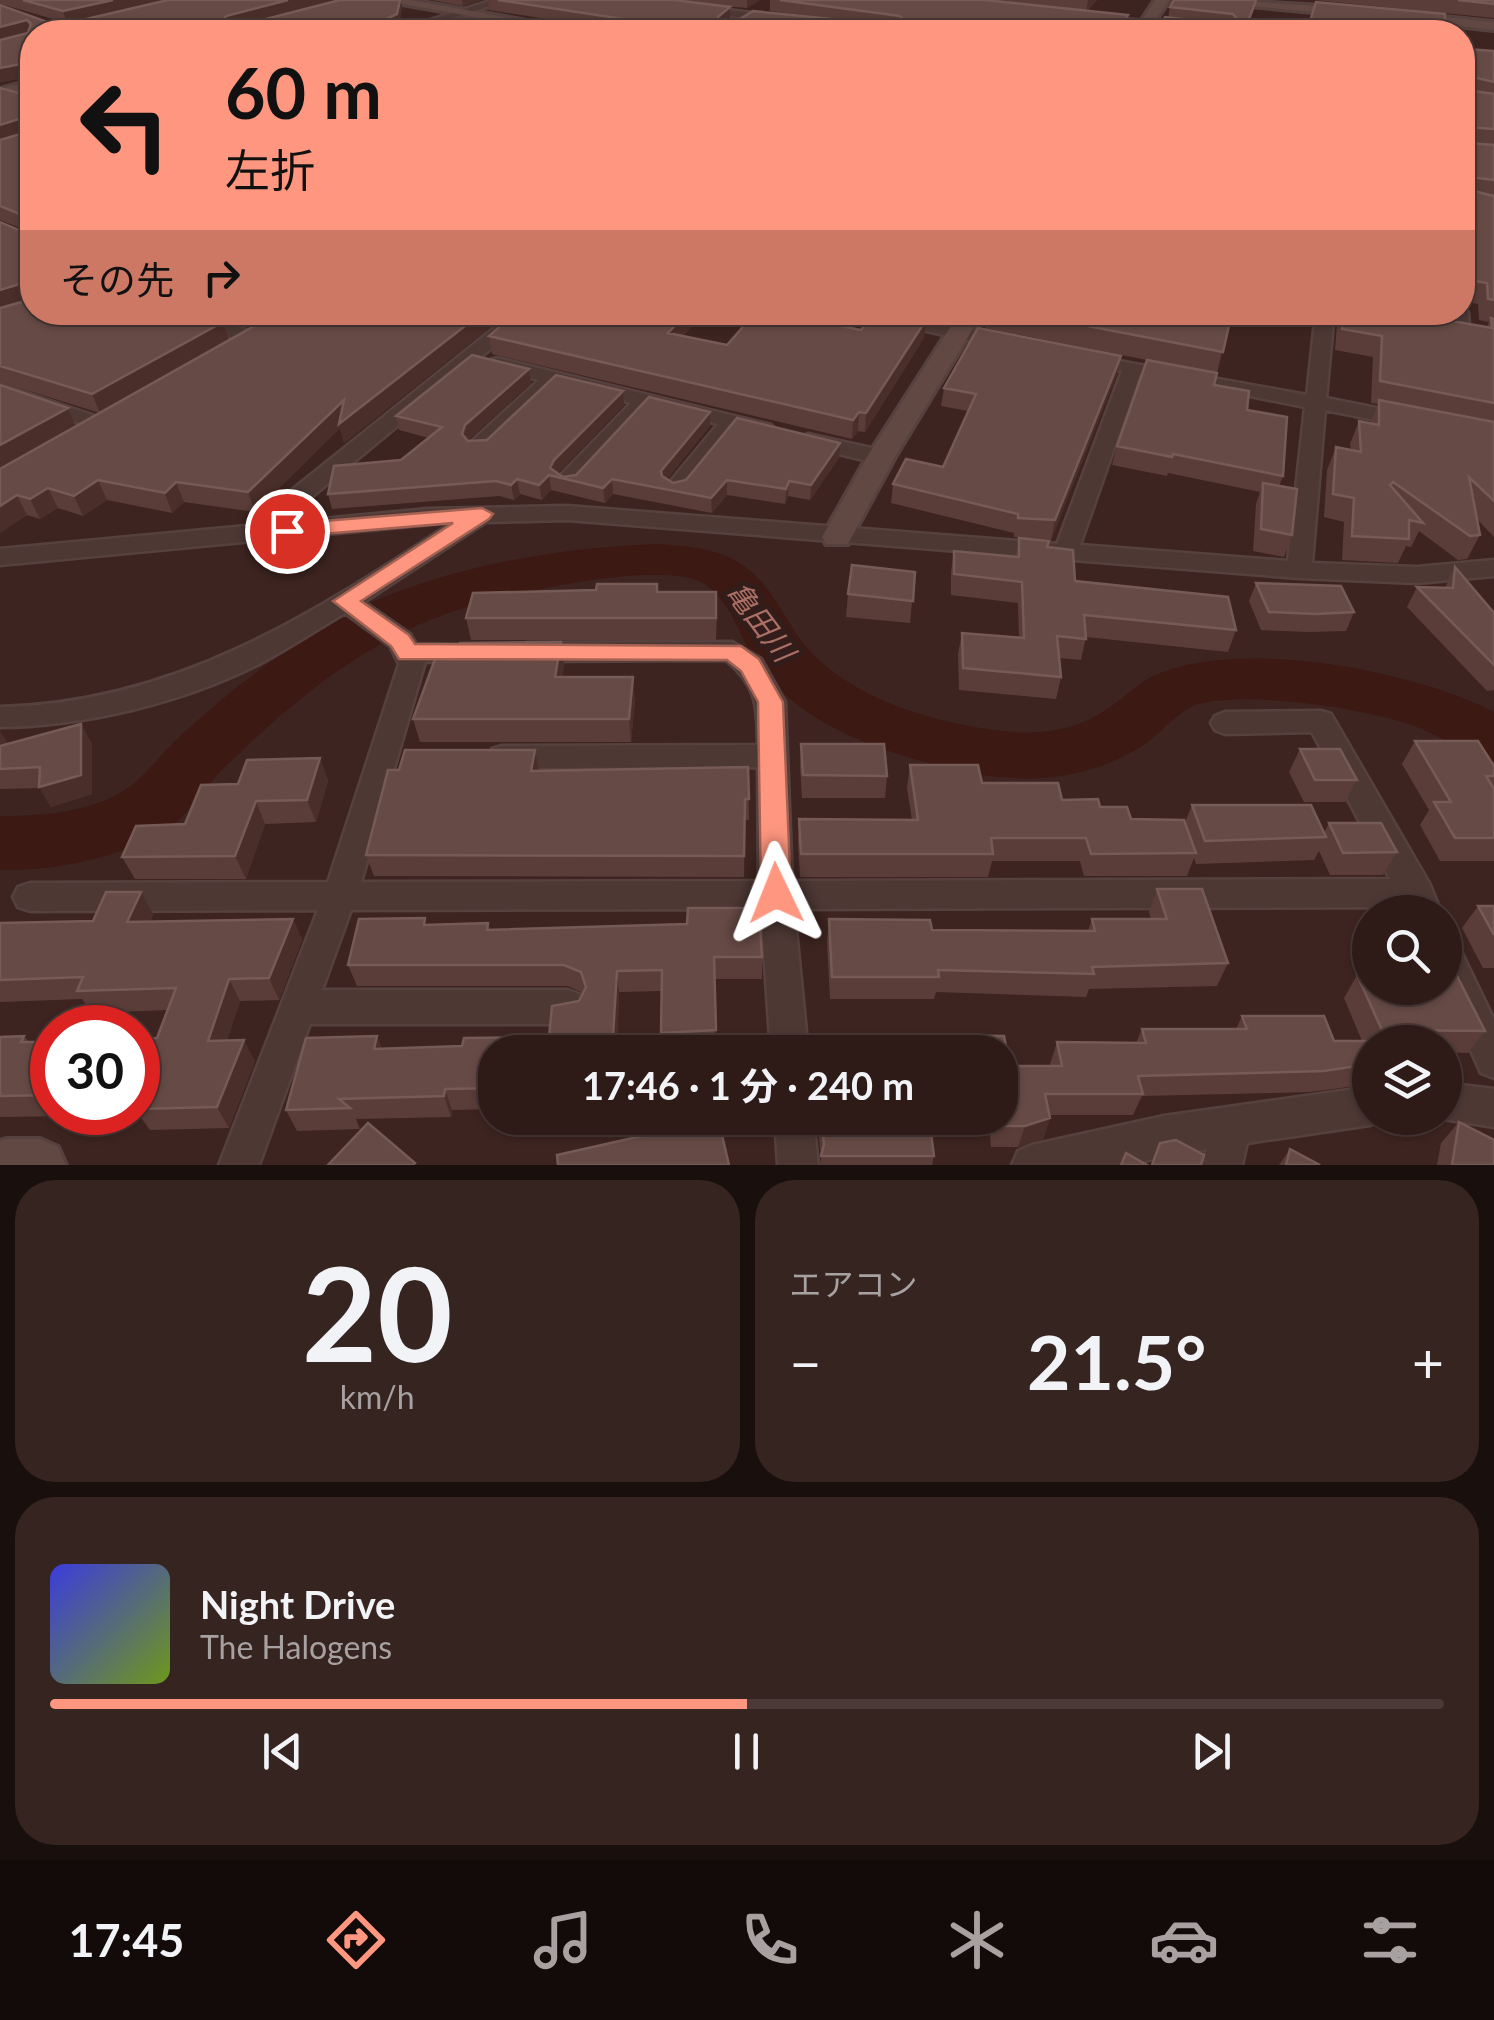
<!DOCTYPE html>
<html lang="ja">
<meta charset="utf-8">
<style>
:root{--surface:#2e1b18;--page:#362421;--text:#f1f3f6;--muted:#a7a1a2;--line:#493937;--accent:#ff967f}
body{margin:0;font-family:Lato,"Noto Sans JP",sans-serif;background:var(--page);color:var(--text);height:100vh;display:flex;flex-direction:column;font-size:38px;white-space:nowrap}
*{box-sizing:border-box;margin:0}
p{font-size:32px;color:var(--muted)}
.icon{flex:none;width:55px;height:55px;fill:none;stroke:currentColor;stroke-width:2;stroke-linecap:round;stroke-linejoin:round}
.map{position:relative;height:1165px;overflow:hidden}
.panel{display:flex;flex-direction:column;gap:15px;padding:15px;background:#190f0d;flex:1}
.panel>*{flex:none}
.top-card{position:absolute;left:20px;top:20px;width:1455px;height:305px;border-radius:40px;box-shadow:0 2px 8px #0004,0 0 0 2px var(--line);background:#ff967f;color:#111;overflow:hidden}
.fabs{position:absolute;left:1352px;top:895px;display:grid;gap:20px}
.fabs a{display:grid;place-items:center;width:110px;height:110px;border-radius:50%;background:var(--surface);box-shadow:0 2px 8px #0004,0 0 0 2px var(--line);font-size:50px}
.speed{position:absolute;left:30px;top:1005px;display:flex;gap:20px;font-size:50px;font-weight:700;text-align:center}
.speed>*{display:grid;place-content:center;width:130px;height:130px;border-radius:50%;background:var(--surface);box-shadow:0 2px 8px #0004,0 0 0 2px var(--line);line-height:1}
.speed .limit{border:15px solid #d22;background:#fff;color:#111}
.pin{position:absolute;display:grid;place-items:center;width:85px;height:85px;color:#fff;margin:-42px;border:5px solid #fff;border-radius:50%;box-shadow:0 2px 10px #0007}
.me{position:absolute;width:110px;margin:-55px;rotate:358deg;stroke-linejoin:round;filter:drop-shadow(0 0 8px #0008)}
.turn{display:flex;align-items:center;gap:35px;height:210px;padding:0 40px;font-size:45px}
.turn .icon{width:130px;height:130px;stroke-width:2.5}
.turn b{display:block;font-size:70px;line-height:85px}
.then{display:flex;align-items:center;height:95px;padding:0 40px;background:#0003;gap:20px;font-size:38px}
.big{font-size:75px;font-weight:700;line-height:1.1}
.panel .widget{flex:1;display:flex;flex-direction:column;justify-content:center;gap:15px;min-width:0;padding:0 35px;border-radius:40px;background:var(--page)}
.panel .dial{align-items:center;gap:0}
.dial b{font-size:130px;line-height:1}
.song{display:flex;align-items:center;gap:30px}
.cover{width:120px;height:120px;border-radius:15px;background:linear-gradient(135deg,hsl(240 70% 55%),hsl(80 70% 35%))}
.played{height:10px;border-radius:5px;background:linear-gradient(90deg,var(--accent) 50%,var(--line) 50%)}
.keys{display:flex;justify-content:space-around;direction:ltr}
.heat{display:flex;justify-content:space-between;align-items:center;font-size:55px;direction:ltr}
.panel .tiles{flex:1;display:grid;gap:15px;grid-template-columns:1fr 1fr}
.widget:last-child{grid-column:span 2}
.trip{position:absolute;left:478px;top:1035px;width:540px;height:100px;border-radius:40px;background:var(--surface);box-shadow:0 2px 8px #0004,0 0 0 2px var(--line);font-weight:700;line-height:100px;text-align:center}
.tabs{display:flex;height:160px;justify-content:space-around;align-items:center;background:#120b0a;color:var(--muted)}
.tabs .icon{width:70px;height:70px}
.tabs .selected{color:var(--accent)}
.tabs b{font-size:45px;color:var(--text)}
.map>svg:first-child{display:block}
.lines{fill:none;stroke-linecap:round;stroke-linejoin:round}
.river{fill:#3c1913;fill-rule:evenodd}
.street-casing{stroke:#56413e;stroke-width:5}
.secondary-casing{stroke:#56413e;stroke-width:6}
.street{fill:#4d3834;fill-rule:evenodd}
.secondary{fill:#614842;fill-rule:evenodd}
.wall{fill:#5a3d38;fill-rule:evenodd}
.shaded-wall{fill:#4a2e29}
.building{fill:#664a45;stroke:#765a56;stroke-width:2.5}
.route{fill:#ff967f;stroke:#a66253;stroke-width:2.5}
.labels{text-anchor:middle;stroke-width:10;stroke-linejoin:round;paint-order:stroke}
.water-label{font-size:30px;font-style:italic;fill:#ab6f65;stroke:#321d1a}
</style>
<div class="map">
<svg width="1494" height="1165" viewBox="0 0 1494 1165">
<rect width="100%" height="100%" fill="#3d2420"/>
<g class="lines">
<path class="river" d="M659,544C717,548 748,555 779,606C792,627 802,645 820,661C865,701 928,720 987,729C1031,736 1073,734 1110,707C1125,697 1137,684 1153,676C1240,637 1412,670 1494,712V762C1467,753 1443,738 1417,727C1371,709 1246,690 1199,704C1178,710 1163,732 1145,744C1088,782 1021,785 957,770C888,754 809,729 763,672C741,645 733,599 701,582C655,560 516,593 467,607C371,635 292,701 222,770C202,790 188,817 164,831C116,859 54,871 0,870V816C39,816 83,813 118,794C143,781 158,756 179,737C223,697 271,658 323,627C421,570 547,548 659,544Z"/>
<defs>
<path id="street" d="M493,0H509L408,32H393Z
M701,7L780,16L785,19L780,22L697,12Z
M1094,16L1224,29L1229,32H1197L1090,21Z
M538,23L542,28L512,32L513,30Z
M1462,307L1468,312L1469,327L1460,333L1451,327L1450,312H1462Z
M514,312H535L280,523L428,509L567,506L1057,544L1122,371L1080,362V354L1307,395L1316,312H1334L1326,398L1406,414L1416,420L1406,426L1325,410L1312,563L1417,567L1494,560V576L1417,583L1299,578L567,520L486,522L364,602L410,634L416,644L477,645L481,652L477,659L425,662L361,882L759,881L758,767L502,768L492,765L487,757L492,749L502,746L758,745C757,707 758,686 726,660L528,661L519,659L515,652L519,645L528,643L732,642L761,659L785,702L792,881L1390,879L1312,732L1225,734L1215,730L1211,723L1215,716L1225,712L1321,711L1331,714L1429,883L1441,912H1408L1405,907L794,909L808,1052H771L761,909L351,910L322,990H568L581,995L586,1007L581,1019L568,1024H310L259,1165H219L318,910L30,911L18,907L13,897L18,887L30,883L328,882L399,664L390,646L345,613C316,630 288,649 259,664C182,703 85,726 0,727V707C176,703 311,615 453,522L0,565V549L247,526ZM1140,374L1305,407L1288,561L1080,545Z
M841,312H880L1003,336L1012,342L1003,348Z
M196,316L261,334L263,338L254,344L190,325L187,321Z
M497,358L771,425L775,429L764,435L736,428L684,493L676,495L665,488L718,424L649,407L575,487H559L556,482L559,477L631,403L557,385L487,452H471L468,447L471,442L539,380L490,368V360Z
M0,384L107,420L110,424L100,430L0,397Z
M808,434L889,452L892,457L881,464L800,445L797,440Z
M1445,939L1457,943L1494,1020V1078L1481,1073L1443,988Z
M1445,1083L1494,1089V1127L1437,1118H1445Z
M1370,1087V1118L1384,1119L1370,1125L1247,1143L1242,1165H1202L1207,1149L1122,1165H1012L1018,1151L1032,1145L1164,1116Z
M775,1118H813L818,1165H778Z"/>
<path id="secondary" d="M380,0H411L588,32H559Z
M1155,0H1169L1148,32H1134Z
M1222,0L1355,8L1362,12L1355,16L1229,4Z
M1404,13L1494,22V30L1399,20L1397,17Z
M32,80V90L0,99V89Z
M960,312H983L895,457L848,544H826L822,537L867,457Z
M6,1139H40L58,1147L66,1165H0V1141Z"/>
</defs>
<use href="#street" class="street-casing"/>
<use href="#secondary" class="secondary-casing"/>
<use href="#street" class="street"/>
<use href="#secondary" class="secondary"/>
</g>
<path class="wall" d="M0,0H335L249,23L402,8L399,25L32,32V312L223,322L229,340L509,312L344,443L340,428L255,512L184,502L172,513L107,500L83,516L58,508L40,519L27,515L0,533V385L68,408L76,426L100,413L0,382V222L28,234V231L0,220V88L29,96V92L25,81L30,79V77L0,82ZM1,4L67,23H50Z
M432,0H481L463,6Z
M488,0H760L747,8L712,5L730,19L726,23L833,19L770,11V0H1097L1087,11L1125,28L1122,32H632L489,10Z
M1256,0L1249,22L1308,28L1445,32H1157L1168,18L1170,7Z
M1315,0H1494V18Z
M1462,45L1467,49L1494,51V537L1477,519L1480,535L1467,559L1458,560L1419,531L1411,547L1406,546L1398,563L1342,560L1344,522L1324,517L1327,470L1336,447L1351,450L1350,444L1359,421L1370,423L1378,404L1371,403L1373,357L1335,350L1338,312H1446V320L1487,327L1489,322L1479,320L1478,304L1462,301Z
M201,312H277L252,327Z
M706,312L683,336L727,345L752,317L730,312H782L780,314L861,330L924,338L865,432L858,431L852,439L492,354L489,336Z
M987,312H1232L1214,385L1247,410L1283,476L1279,486L1292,535L1284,557L1253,551L1256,504L1260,492L1168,473L1167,476L1112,465L1117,446L1147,360L985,328Z
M529,369L531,383L468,440H487L624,405L558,473L563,477L576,475L710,412V426L667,479L673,483L839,458L810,500L788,496L785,504L727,495L712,513L613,494L605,503L551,490L542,500L520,494L514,500L499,496L332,509L328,494L401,460L429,438L399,430L396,416Z
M1117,374L1051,540L1014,537V533L891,503L893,484L943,467L968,411L941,406L944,388Z
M1019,538L1048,547L1075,581L1236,630L1228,652L1086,637L1081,660L1059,658L1061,677L1056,699L959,690L958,654L962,633L1019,638L1018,603L951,595V572L954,551L1015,557Z
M1455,567L1494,613V690L1487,691L1407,607L1417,587L1445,588Z
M915,572L910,623L846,617L848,594Z
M1256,583L1354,612L1346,631L1309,632L1261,630L1249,601Z
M658,592L717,614L716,640H471L466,618Z
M561,642L564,665L562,677L635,700L631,742H420L413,719L458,648Z
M81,724L92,744V794L51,807L40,788L0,789V732L8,744Z
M1415,741L1494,766V861H1440L1420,825L1429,810L1402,764Z
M801,744L887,776L885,798H802L800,767Z
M1300,749L1357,780L1345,802H1304L1289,772Z
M320,758L328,781L316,822L265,824L246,879H135L122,857L185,824L238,784Z
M910,765L982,783L1100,807L1131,819L1185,822L1192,805L1324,833L1329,823L1397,852L1383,875H1330L1319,851L1314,860L1196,864L1194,858L1187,876H1084L1080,861H992L988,877H800L798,842L799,819L912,820L907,788Z
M748,767L749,820H745L744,877L374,876L366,855L539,770Z
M1157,889L1228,963L1217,986L1089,989L1086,997L936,992L934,999H830L827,942L829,919L932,930L1088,931L1092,919H1151L1149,912Z
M1478,906H1494V968H1483L1462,928Z
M153,914L150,922L293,919L302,940L279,1000L240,1001L227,1040L255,1061L229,1128L150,1130L139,1115L0,1117V1037L24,1036L29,1042H52V1112H138V1039L157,1038L168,1010L92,1013L82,999L0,1002V923L93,921Z
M488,923L490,930L762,957V979H714L716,1052H663L661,1033L662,991L619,992L617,1052H495V1109L452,1110L451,1117L356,1119L360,1129L297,1131L286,1110L377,1036L382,1049L462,1046L549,1037L579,1001L583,993L568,986H357L348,965L427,924Z
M1357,975H1370V988H1445V976H1457L1485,1031L1468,1053L1445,1052V1042H1370V1084L1310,1092L1142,1096L1133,1115H1049L1050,1118L1043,1139L1018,1147H991L990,1135H931L934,1156L932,1165H820L821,1157L817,1118H1000V1052H937L940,1035L1004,1036L1010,1066H1050V1064L1057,1042L1136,1043L1142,1029H1236L1242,1016H1324L1334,1041H1362L1344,998Z
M1459,1122L1494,1165H1437L1441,1143Z
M1290,1149L1320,1165H1279Z"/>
<path class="shaded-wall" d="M113,0H169L67,23L63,11Z
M288,0H335L229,28L223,20L226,16Z
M400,0H401L402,8L399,26L390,30L388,18Z
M462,0H481L463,6Z
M747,0H760L747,8Z
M1088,0H1097L1086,12Z
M730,7V19L718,29V17Z
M1128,15L1125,28L1122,32H1117Z
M27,20L31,32L0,41V27Z
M26,63L31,76L0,82V68Z
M25,117L31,131L0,142V125Z
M23,283L31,300L0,310V290Z
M247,312H277L252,327Z
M483,312H509L344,443L340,428L255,512L248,492L344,400Z
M688,312H706L669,351L668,333Z
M926,320L924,338L865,432L866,413Z
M223,322L229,340L100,413L92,394Z
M1121,356L1117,374L1051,540L1055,520Z
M529,369L531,383L468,440L462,434L465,425Z
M623,391L624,405L555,476L550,468L554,460Z
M68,408L76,427L0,470V445Z
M710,412V426L662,486L661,471Z
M859,412L858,431L852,439L853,420Z
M840,443L839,458L810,500L811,485Z
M549,475L551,490L542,500L539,485Z
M517,479L520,494L514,500L511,485Z
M612,479L613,494L605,503L603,488Z
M98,480L107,500L83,516L74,496Z
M727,480V495L712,513L711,498Z
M789,481L788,496L785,504L786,489Z
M176,482L184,502L172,513L165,493Z
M48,488L58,508L40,519L30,499Z
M17,495L27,515L0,533V506Z
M561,642L564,665L559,699L555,677Z
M633,677L635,700L631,742L629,719Z
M81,724L92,744V794L51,807L39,787Z
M0,732L11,750L0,769Z
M535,750L539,771H531Z
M320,758L328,781L316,822L307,800Z
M256,801L265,824L246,879L235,856Z
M141,892L153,914L140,944L127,922Z
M293,919L302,940L279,1000L269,978Z
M617,971L619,992L617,1052H612Z
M229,979L240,1001L220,1062L208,1041Z
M377,1036L385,1057L374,1049Z
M244,1040L255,1061L229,1128L217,1107Z
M445,1089L452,1110L451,1117L444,1096Z
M729,1118H772V1125L729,1135Z
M1050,1118L1043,1139L1018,1147L1025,1126Z"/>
<path class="building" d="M23,0H113L63,11Z
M168,0H288L226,16L223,20L250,23L340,0H400L397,14L388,18L391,23L437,32H32V292L23,283L0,290V222L28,234L27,217L0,206V140L27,132L30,120L25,117L0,125V88L29,96L30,85L25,81L30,79L31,67L26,63L0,68V40L28,33L31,24L27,20L0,27V5L50,23H69Z
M498,0H674L730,7L718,17L720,23H733L753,11L871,23H900L904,20L900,16L780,0H984L1128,15L1117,32H693L656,28L663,25Z
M1174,0H1256L1248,22L1308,28L1316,2L1445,14V32H1157L1165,17L1201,21H1233L1236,18L1233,14L1170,7Z
M1458,0H1494V4Z
M1462,45L1467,49L1494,51V82L1469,76L1464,80L1466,90L1494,94V129L1466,127L1469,143L1494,145V180L1470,177L1466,189L1494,196V300L1488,299L1487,283L1462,279Z
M32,296V312H195L223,322L92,394L0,366V308L32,299Z
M279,312H483L339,424L344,400L248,492L176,482L165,493L98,480L74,496L48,488L30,499L17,495L0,506V469Z
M516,312H688L668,333L727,345L756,312H771L861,330L874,312H895L926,320L866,413L859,412L853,420L489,336Z
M1015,312H1232L1223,352Z
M1344,312H1446V320L1492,328L1491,318L1494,319V403L1380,381L1382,336L1342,329Z
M978,328L1121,356L1055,520L1018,518V514L893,484L906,459L943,467L976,394L944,388Z
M472,355L529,369L465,425L462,434L468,441L487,440L556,375L623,391L554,460L550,468L563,477L576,475L649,397L710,412L661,471L662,476L673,483L686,480L737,418L840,443L811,485L789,481L786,489L727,480L711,498L612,479L603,488L549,475L539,485L517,479L511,485L496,481L328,494L334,466L401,460L442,427L396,416Z
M1147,360L1217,373L1214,385L1249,391L1247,410L1287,417L1283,476L1173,454L1172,457L1117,446Z
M0,385L68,408L0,445Z
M1379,400L1494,422V501L1469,477L1480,535L1470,536L1393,482L1390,485L1423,523L1409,520V539L1352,536L1354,498L1333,494L1336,447L1361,452L1359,421L1379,425Z
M1263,483L1297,489L1292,535L1261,529Z
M1019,538L1049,541L1047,547L1073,550L1075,581L1228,597L1236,630L1084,615L1086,639L1057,636L1061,677L963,668L962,633L1024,638L1022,582L954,574V551L1019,557Z
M852,565L915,572L913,601L848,594Z
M1455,567L1494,613V665L1417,587L1453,588Z
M1256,583L1341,586L1354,612L1316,614L1269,612Z
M597,584H657V592H716V618H466L473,593L596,590Z
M561,642L555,677H633L629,719H413L439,648H458L460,643Z
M81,724V775L39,787L40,767L0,769V746Z
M1415,741H1478L1494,766V776H1486L1494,789V838H1455L1434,802H1451Z
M801,744H884L887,776L803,775Z
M1300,749H1340L1357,780H1315Z
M405,750H535L531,771L748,767L749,799H745L744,856L366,855L388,770H399Z
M320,758L307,800L256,801L235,856L122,857L136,826L185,824L201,785L238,784L247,760Z
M910,765H978L982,783H1058L1062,800L1098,799L1100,807H1127L1131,819L1184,820L1196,853L1091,854L1086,838H991L993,854H801L799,819L918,820Z
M1192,805H1311L1326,837L1205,841Z
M1329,823H1381L1397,852L1343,853Z
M1157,889H1202L1228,963L1092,967L1094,974L938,970L939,977H832L829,919L930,920L932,930L1095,931L1092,919H1167Z
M106,892H141L127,922L293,919L269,978L229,979L208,1041L244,1040L217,1107L138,1109V1104L141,1094H138V1039L157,1038L176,988L77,991L83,977L0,980V923L93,921Z
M1478,906H1494V935Z
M688,908H759L762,957H714L716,1030L661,1033L662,970L617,971L612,1052H495V1088L445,1089L444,1096L339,1099L350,1108L286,1110L306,1038L377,1036L374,1049L462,1046L464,1038L549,1037L552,1006L579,1001L586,987L581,972L564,965H348L359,919L425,918L424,925L488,923L487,930L687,924Z
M1357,975H1370V988H1445V976H1457L1485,1031L1382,1030Z
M1242,1016H1324L1334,1041H1388L1389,1042H1370V1064L1324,1071L1138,1076L1143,1094H1045L1050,1118L1025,1126H997L996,1118H1000V1052H943L940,1035L1004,1036L1010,1066H1062L1057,1042L1146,1043L1142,1029H1247Z
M24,1036L21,1042H52V1095L0,1096V1037Z
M767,1040L770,1052H716V1051Z
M671,1118H718L729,1165H558L557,1155L673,1129Z
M821,1118H929L934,1156H821L824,1144Z
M1459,1122L1494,1140V1165H1452Z
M368,1123L415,1163L413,1165H328Z
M1176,1140L1204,1155L1201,1165H1152L1160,1143Z
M1290,1149L1320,1165H1286Z
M1126,1153L1147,1165H1121Z"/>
<path class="route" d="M482,508L493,514L489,519L361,601L409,635L415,644L741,646L759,659L783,702L791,893L786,902L776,906L765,902L761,893L758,702L741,671L727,660L399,659L391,646L333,601L453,523L287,537L276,531L287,524Z"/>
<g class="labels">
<g class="water-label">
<text transform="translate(760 622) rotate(53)" y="10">亀田川</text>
</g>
</g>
</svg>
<div class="fabs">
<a><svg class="icon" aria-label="search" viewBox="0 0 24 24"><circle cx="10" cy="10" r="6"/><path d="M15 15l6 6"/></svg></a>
<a><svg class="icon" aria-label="layers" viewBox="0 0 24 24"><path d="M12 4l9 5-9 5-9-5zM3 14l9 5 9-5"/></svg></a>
</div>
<div class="speed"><div class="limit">30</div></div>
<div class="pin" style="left:287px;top:531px;background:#d93025"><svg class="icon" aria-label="arrive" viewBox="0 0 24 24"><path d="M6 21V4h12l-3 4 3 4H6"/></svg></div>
<svg class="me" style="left:776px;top:893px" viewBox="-20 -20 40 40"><path d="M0-17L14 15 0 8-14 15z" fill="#ff967f" stroke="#fff" stroke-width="4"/></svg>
<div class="trip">17:46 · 1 分 · 240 m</div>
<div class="top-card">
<div class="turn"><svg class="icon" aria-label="left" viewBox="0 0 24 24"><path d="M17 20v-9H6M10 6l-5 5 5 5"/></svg><div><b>60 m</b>左折</div></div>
<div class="then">その先<svg class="icon" aria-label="right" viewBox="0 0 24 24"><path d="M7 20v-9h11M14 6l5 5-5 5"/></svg></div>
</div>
</div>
<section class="panel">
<div class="tiles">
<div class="widget dial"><b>20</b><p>km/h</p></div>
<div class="widget"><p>エアコン</p>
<div class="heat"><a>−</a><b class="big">21.5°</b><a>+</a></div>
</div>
<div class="widget">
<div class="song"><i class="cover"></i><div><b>Night Drive</b><p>The Halogens</p></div></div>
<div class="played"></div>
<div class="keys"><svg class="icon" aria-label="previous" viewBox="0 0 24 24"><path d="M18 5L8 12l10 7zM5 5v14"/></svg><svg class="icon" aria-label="pause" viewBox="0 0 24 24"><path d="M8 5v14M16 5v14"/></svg><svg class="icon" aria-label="next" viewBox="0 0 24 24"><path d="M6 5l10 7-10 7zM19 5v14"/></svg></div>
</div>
</div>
</section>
<nav class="tabs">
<b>17:45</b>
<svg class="icon selected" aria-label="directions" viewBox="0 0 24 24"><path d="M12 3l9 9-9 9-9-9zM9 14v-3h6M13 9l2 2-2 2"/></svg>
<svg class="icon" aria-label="music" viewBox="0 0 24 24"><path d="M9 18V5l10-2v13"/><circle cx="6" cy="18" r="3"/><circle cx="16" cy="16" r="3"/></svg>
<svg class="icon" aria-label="phone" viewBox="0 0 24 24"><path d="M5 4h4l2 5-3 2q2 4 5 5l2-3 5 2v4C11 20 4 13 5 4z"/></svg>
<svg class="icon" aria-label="climate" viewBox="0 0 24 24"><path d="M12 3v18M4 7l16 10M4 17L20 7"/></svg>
<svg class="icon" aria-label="car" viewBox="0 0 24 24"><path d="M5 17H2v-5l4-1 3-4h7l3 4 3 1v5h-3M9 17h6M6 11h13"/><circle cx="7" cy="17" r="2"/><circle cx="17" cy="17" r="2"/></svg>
<svg class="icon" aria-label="filters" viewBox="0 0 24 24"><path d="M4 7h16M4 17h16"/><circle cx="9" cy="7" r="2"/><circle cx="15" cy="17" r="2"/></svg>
</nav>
